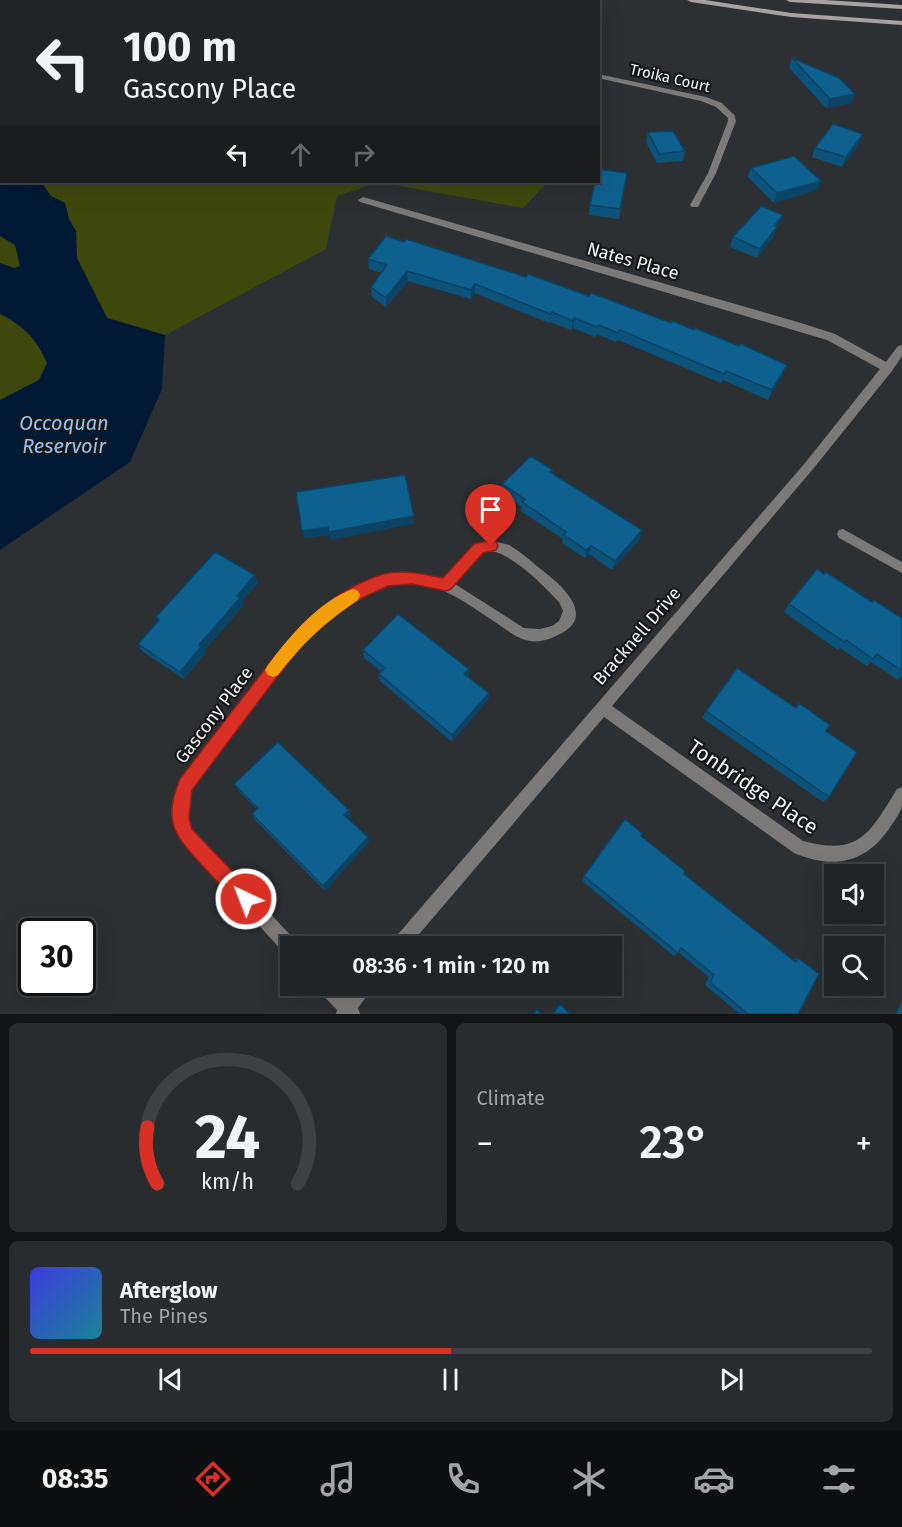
<!DOCTYPE html>
<meta charset="utf-8">
<style>
:root{--surface:#212426;--page:#292c2e;--text:#f1f3f6;--muted:#a2a4a7;--line:#3e4143;--accent:#d93025}
body{margin:0;font-family:"Fira Sans",sans-serif;background:var(--page);color:var(--text);height:100vh;display:flex;flex-direction:column;font-size:22px;white-space:nowrap}
*{box-sizing:border-box;margin:0}
p{font-size:20px;color:var(--muted)}
.icon{flex:none;width:33px;height:33px;fill:none;stroke:currentColor;stroke-width:2;stroke-linecap:round;stroke-linejoin:round}
.map{position:relative;height:1014px;overflow:hidden}
.panel{display:flex;flex-direction:column;gap:9px;padding:9px;background:#121415;flex:1}
.panel>*{flex:none}
.banner{position:absolute;left:0px;top:0px;width:600px;height:183px;box-shadow:0 6px 24px #0002,0 0 0 2px var(--line);background:#212426;color:var(--text);overflow:hidden}
.controls{position:absolute;left:824px;top:864px;display:grid;gap:12px}
.controls a{display:grid;place-items:center;width:60px;height:60px;border-radius:0px;background:var(--surface);box-shadow:0 6px 24px #0002,0 0 0 2px var(--line);font-size:30px}
.speed{position:absolute;left:18px;top:918px;display:flex;gap:12px;font-size:30px;font-weight:700;text-align:center}
.speed>*{display:grid;place-content:center;width:78px;height:78px;border-radius:50%;background:var(--surface);box-shadow:0 6px 24px #0002,0 0 0 2px var(--line);line-height:1}
.speed .limit{border:3px solid #111;border-radius:9px;background:#fff;color:#111}
.pin{position:absolute;display:grid;place-items:center;width:51px;height:51px;color:#fff;margin:-62px -26px;border-radius:50% 50% 50% 0;rotate:-45deg;box-shadow:0 0 6px #0007}
.pin .icon{rotate:45deg}
.me{position:absolute;width:66px;margin:-33px;rotate:317deg;stroke-linejoin:round;filter:drop-shadow(0 0 4px #0008)}
.turn{display:flex;align-items:center;gap:21px;height:126px;padding:0 24px;font-size:27px}
.turn .icon{width:78px;height:78px;stroke-width:2.5}
.turn b{display:block;font-size:42px;line-height:51px}
.lanes{display:flex;align-items:center;height:57px;padding:0 24px;background:#0003;justify-content:center;gap:30px;direction:ltr}
.lanes .off{opacity:.35}
.big{font-size:45px;font-weight:600;line-height:1.1}
.panel .card{flex:1;display:flex;flex-direction:column;justify-content:center;gap:9px;min-width:0;padding:0 21px;border-radius:9px;background:var(--page)}
.panel .dial{align-items:center;gap:0}
.dial svg{height:156px;overflow:visible;fill:none;stroke:var(--line);stroke-width:7;stroke-linecap:round;text-anchor:middle}
.dial text{fill:var(--text);stroke:none}
.song{display:flex;align-items:center;gap:18px}
.cover{width:72px;height:72px;border-radius:9px;background:linear-gradient(135deg,hsl(240 70% 55%),hsl(190 70% 35%))}
.played{height:6px;border-radius:3px;background:linear-gradient(90deg,var(--accent) 50%,var(--line) 50%)}
.keys{display:flex;justify-content:space-around;direction:ltr}
.heat{display:flex;justify-content:space-between;align-items:center;font-size:33px;direction:ltr}
.panel .tiles{flex:1;display:grid;gap:9px;grid-template-columns:1fr 1fr}
.card:last-child{grid-column:span 2}
.trip{position:absolute;left:280px;top:936px;width:342px;height:60px;border-radius:0px;background:var(--surface);box-shadow:0 6px 24px #0002,0 0 0 2px var(--line);font-weight:600;line-height:60px;text-align:center}
.menu{display:flex;height:96px;justify-content:space-around;align-items:center;background:#0d0e0f;color:var(--muted)}
.menu .icon{width:42px;height:42px}
.menu .on{color:var(--accent)}
.menu b{font-size:27px;color:var(--text)}
.map>svg:first-child{display:block}
.green{fill:#3f480c}
.water{fill:#001a35}
.lines{fill:none;stroke-linecap:round;stroke-linejoin:round}
.lane{fill:#7c7979;fill-rule:evenodd}
.street{fill:#7c7979;fill-rule:evenodd}
.secondary{fill:#a8a3a2;fill-rule:evenodd}
.wall{fill:#0c537b}
.shaded-wall{fill:#0a4364}
.building{fill:#0e608f;stroke:#0a4364;stroke-width:1.5}
.route{fill:#d93025;stroke:#8d1f18;stroke-width:1.5}
.slow{fill:#f59e0b}
.labels{text-anchor:middle;stroke-width:4.5;stroke-linejoin:round;paint-order:stroke}
.far-street-label{font-size:15px;fill:#f0f2f5;stroke:#161719}
.street-label{font-size:18px;fill:#f0f2f5;stroke:#161719}
.water-label{font-size:20px;font-style:italic;fill:#97c2f1;stroke:#161719}
.near-street-label{font-size:21px;fill:#f0f2f5;stroke:#161719}
</style>
<div class="map">
<svg width="902" height="1014" viewBox="0 0 902 1014">
<rect width="100%" height="100%" fill="#2c3033"/>
<path class="green" d="M41,182H548L523,208L378,182L337,196L326,249L165,335L107,318L77,258L76,231L69,219L65,203L51,196Z
M0,236L15,245L21,266L14,268L0,263Z
M0,314C23,325 37,340 47,363L39,380L0,400Z"/>
<path class="water" d="M0,130L2,182H41L51,196L65,203L69,219L76,231L77,258L107,318L165,335L162,389L130,462L0,550V400L39,380L47,363C37,339 23,325 0,314V263L14,268L20,266L15,245L0,236Z"/>
<g class="lines">
<path class="lane" d="M225,0H236L235,2Z
M728,114H734L736,121L716,173L698,207H692L690,205L708,173L728,121Z
M843,529L902,562V573L839,538L837,534L839,530Z"/>
<path class="street" d="M269,0H279L280,2H270Z
M598,74L706,97L722,103L735,116L728,118L716,107L701,101L598,78Z
M363,197L801,323L835,334L886,362L898,346L902,345V356L892,371L813,469L612,706L803,841C860,856 869,834 897,789L902,787C902,793 902,799 902,805C901,812 895,820 891,826C867,863 834,870 794,853L604,717L409,946H391L393,940L805,463L880,369L827,340L360,202L358,200Z
M491,541C497,542 503,543 509,545C519,551 529,559 538,567C558,582 600,616 558,635C527,651 514,634 489,618C465,602 441,584 411,584C343,582 291,658 255,705C234,733 212,761 191,789L188,810L191,830L297,942L298,946H291V956L285,954L180,839L173,810L180,780L291,637L314,615L346,592L386,574L412,573L443,579L475,545ZM491,551C514,555 543,585 559,602L563,611L559,621L552,626L540,629L524,628L455,584L483,553Z
M318,986H337L347,996L356,986H374L358,1008L360,1014H336L337,1010L320,992Z"/>
<path class="secondary" d="M687,0H705L791,13L902,21V25L791,17L691,2Z
M786,0H825L902,5V9L790,2Z"/>
</g>
<path class="wall" d="M792,58L855,94L851,103L826,108L789,68Z
M648,132L685,151L683,161L657,163L646,142Z
M859,144L842,167L812,157L815,148Z
M751,168L817,190L774,203L748,177Z
M627,173L619,219L589,215L590,205Z
M780,224L777,228L773,237L757,258L730,247L733,237Z
M386,236L783,374L768,400L723,380L721,383L618,340L616,342L597,334L595,337L573,328L571,330L550,322L549,323L475,293L471,299L408,281L386,307L372,297L371,287L382,273L369,269L368,259Z
M553,470L552,473L640,539L612,570L589,554L585,558L562,543L563,539L521,511V506L501,493L502,484Z
M258,583L241,602L243,606L204,651L205,654L184,679L142,651L138,644L158,621L156,617Z
M872,602L902,618V676L898,680L871,662L867,666L840,648L838,650L784,612L789,604Z
M363,650L469,669L468,677L489,693L488,700L452,742L380,681L379,674L381,671L364,658Z
M799,703L826,731L829,797L823,802L702,718L706,711L796,708Z
M234,784L351,816L348,818L369,842L325,891L255,820L252,814L257,809L238,790Z
M641,836L684,874L793,960L798,958V1014H740L705,985L709,977L678,952L674,956L582,881L584,876Z
M902,1002V1014H896Z"/>
<path class="shaded-wall" d="M172,0H200L195,2H173Z
M855,94L851,103L826,108L830,99Z
M863,134L859,144L842,167L846,157Z
M821,181L817,190L774,203L777,193Z
M783,215L773,237L757,258L760,249L774,226Z
M407,271L408,281L386,307V298Z
M475,284V293L471,299V290Z
M574,318L573,328L571,330L573,321Z
M787,365L783,374L768,400L772,390Z
M414,516V524L330,540L329,535L304,539L302,531L328,527Z
M642,530L640,539L612,570L615,561Z
M591,546L589,554L585,558L586,550Z
M255,575L258,583L241,602L243,606L204,651L205,654L184,679L180,672L199,645L237,596Z
M469,669L468,676L464,681V674Z
M489,693L488,700L452,742V735Z
M349,810L351,816L346,820L344,815Z
M368,837L369,842L325,891L323,886Z"/>
<path class="building" d="M792,58L839,78L855,94L830,99Z
M833,124L863,134L846,157L815,148Z
M673,131L685,151L659,154L648,132Z
M794,156L821,181L777,193L751,168Z
M598,169L627,173L620,209L590,205L595,182H598Z
M761,206L783,215L774,226L777,227L760,249L733,237Z
M386,236L404,242L406,239L526,277L528,274L589,296L591,293L671,323L673,321L694,330L695,328L739,346L741,344L787,365L772,390L726,371L724,374L620,330L618,333L599,325L597,327L574,318L573,321L552,312L550,314L475,284L471,290L407,271L386,298L371,287L387,265L368,259Z
M531,456L553,470L550,472L642,530L615,561L591,546L586,550L564,535L566,532L522,502L525,499L502,484Z
M405,475L414,516L329,532L328,527L302,531L296,492Z
M215,552L255,575L237,596L240,598L199,645L201,647L180,672L138,644L159,620L156,617Z
M817,569L824,574L826,572L872,602L874,600L902,618V671L877,654L873,659L846,640L844,642L789,604Z
M398,614L469,669L464,674L489,693L452,735L379,674L385,668L363,650Z
M737,668L796,708L799,703L830,725L826,731L857,752L829,797L706,711Z
M278,742L349,810L344,815L368,837L323,886L252,814L258,808L234,784Z
M625,819L642,833L641,836L685,871L684,874L796,962L798,958L819,974L798,1014H748L710,982L714,975L681,948L678,953L584,876Z
M560,1004L570,1014H553Z
M537,1009L542,1014H533Z"/>
<path class="route" d="M491,540L496,541L498,546L496,550L483,553L451,589L446,591L412,584L388,586L356,601L324,623L301,645L192,790L189,818L192,829L252,892L254,899L252,905L246,908L239,905C226,891 213,877 200,863C173,834 163,819 180,779C201,751 223,723 244,696C282,647 321,592 384,574C404,569 424,574 443,578L474,544Z"/>
<path class="slow" d="M353,589L358,591L360,595L358,600C323,624 304,642 278,675L273,677L268,675L265,670L268,665C289,637 319,601 353,589Z"/>
<g class="labels">
<g class="far-street-label">
<text transform="translate(670 78) rotate(13)" y="5">Troika Court</text>
</g>
<g class="street-label">
<text transform="translate(633 261) rotate(16)" y="6">Nates Place</text>
<text transform="translate(637 636) rotate(-49)" y="6">Bracknell Drive</text>
<text transform="translate(214 715) rotate(-53)" y="6">Gascony Place</text>
</g>
<g class="water-label">
<text x="64" y="430">Occoquan<tspan x="64" dy="23">Reservoir</tspan></text>
</g>
<g class="near-street-label">
<text transform="translate(753 787) rotate(34)" y="7">Tonbridge Place</text>
</g>
</g>
</svg>
<div class="controls">
<a><svg class="icon" aria-label="sound" viewBox="0 0 24 24"><path d="M4 9h4l5-4v14l-5-4H4zM17 9q2 3 0 6"/></svg></a>
<a><svg class="icon" aria-label="search" viewBox="0 0 24 24"><circle cx="10" cy="10" r="6"/><path d="M15 15l6 6"/></svg></a>
</div>
<div class="speed"><div class="limit">30</div></div>
<div class="pin" style="left:491px;top:546px;background:#d93025"><svg class="icon" aria-label="arrive" viewBox="0 0 24 24"><path d="M6 21V4h12l-3 4 3 4H6"/></svg></div>
<svg class="me" style="left:246px;top:899px" viewBox="-20 -20 40 40"><circle r="17" fill="#d93025" stroke="#fff" stroke-width="3"/><path d="M0-11L8 9 0 5-8 9z" fill="#fff"/></svg>
<div class="trip">08:36 · 1 min · 120 m</div>
<div class="banner">
<div class="turn"><svg class="icon" aria-label="left" viewBox="0 0 24 24"><path d="M17 20v-9H6M10 6l-5 5 5 5"/></svg><div><b>100 m</b>Gascony Place</div></div>
<div class="lanes"><svg class="icon" aria-label="left" viewBox="0 0 24 24"><path d="M17 20v-9H6M10 6l-5 5 5 5"/></svg><svg class="icon off" aria-label="ahead" viewBox="0 0 24 24"><path d="M12 20V5M6 11l6-6 6 6"/></svg><svg class="icon off" aria-label="right" viewBox="0 0 24 24"><path d="M7 20v-9h11M14 6l5 5-5 5"/></svg></div>
</div>
</div>
<section class="panel">
<div class="tiles">
<div class="card dial"><svg viewBox="0 0 100 80">
<path d="M14 69A42 42 0 1 1 86 69"/>
<path d="M14 69A42 42 0 0 1 9 40" stroke="#d93025"/>
<text x="50" y="56" font-size="32" font-weight="700">24</text>
<text x="50" y="72" font-size="11">km/h</text>
</svg></div>
<div class="card"><p>Climate</p>
<div class="heat"><a>−</a><b class="big">23°</b><a>+</a></div>
</div>
<div class="card">
<div class="song"><i class="cover"></i><div><b>Afterglow</b><p>The Pines</p></div></div>
<div class="played"></div>
<div class="keys"><svg class="icon" aria-label="previous" viewBox="0 0 24 24"><path d="M18 5L8 12l10 7zM5 5v14"/></svg><svg class="icon" aria-label="pause" viewBox="0 0 24 24"><path d="M8 5v14M16 5v14"/></svg><svg class="icon" aria-label="next" viewBox="0 0 24 24"><path d="M6 5l10 7-10 7zM19 5v14"/></svg></div>
</div>
</div>
</section>
<nav class="menu">
<b>08:35</b>
<svg class="icon on" aria-label="directions" viewBox="0 0 24 24"><path d="M12 3l9 9-9 9-9-9zM9 14v-3h6M13 9l2 2-2 2"/></svg>
<svg class="icon" aria-label="music" viewBox="0 0 24 24"><path d="M9 18V5l10-2v13"/><circle cx="6" cy="18" r="3"/><circle cx="16" cy="16" r="3"/></svg>
<svg class="icon" aria-label="phone" viewBox="0 0 24 24"><path d="M5 4h4l2 5-3 2q2 4 5 5l2-3 5 2v4C11 20 4 13 5 4z"/></svg>
<svg class="icon" aria-label="climate" viewBox="0 0 24 24"><path d="M12 3v18M4 7l16 10M4 17L20 7"/></svg>
<svg class="icon" aria-label="car" viewBox="0 0 24 24"><path d="M5 17H2v-5l4-1 3-4h7l3 4 3 1v5h-3M9 17h6M6 11h13"/><circle cx="7" cy="17" r="2"/><circle cx="17" cy="17" r="2"/></svg>
<svg class="icon" aria-label="filters" viewBox="0 0 24 24"><path d="M4 7h16M4 17h16"/><circle cx="9" cy="7" r="2"/><circle cx="15" cy="17" r="2"/></svg>
</nav>
